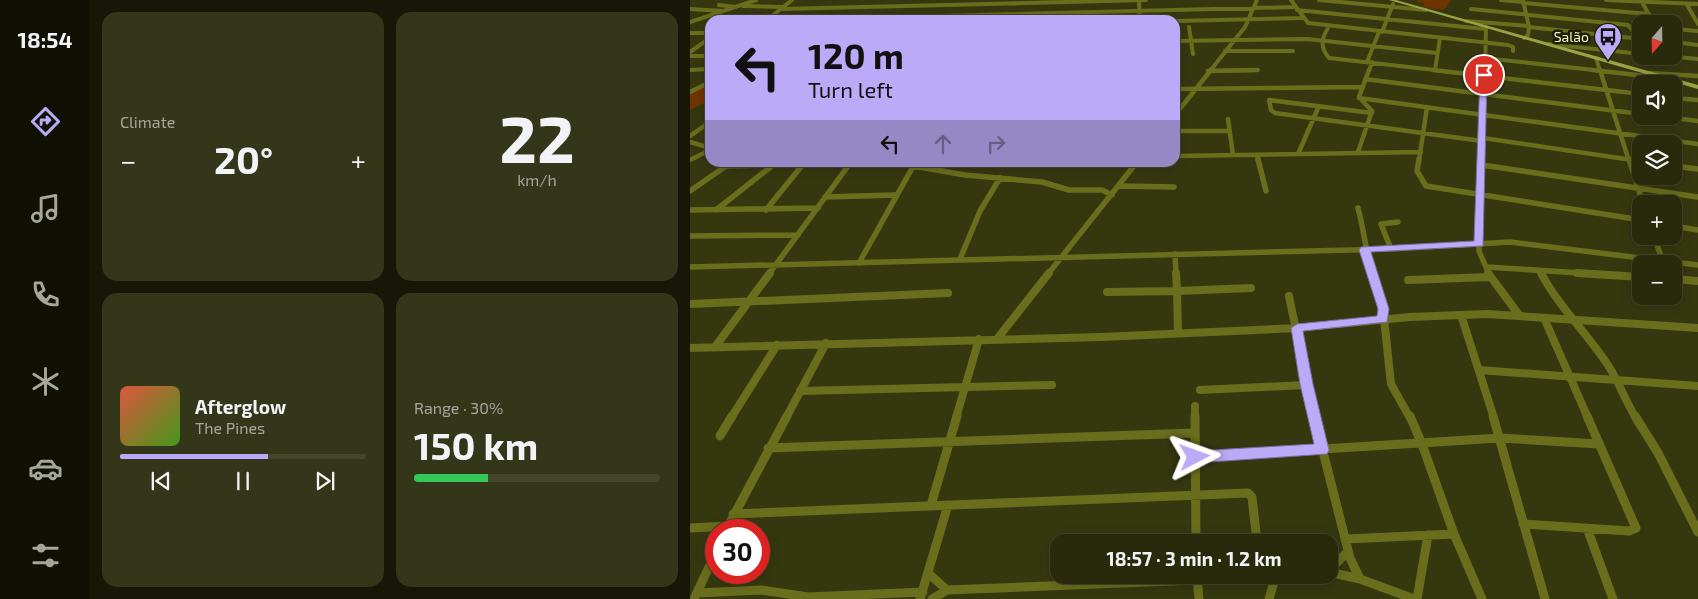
<!DOCTYPE html>
<meta charset="utf-8">
<style>
:root{--surface:#282a0b;--page:#343619;--text:#f1f3f6;--muted:#a5a79d;--line:#44462c;--accent:#baaaf7}
body{margin:0;font-family:"Exo 2",sans-serif;background:var(--page);color:var(--text);height:100vh;display:flex;flex-direction:column;font-size:19px;white-space:nowrap}
*{box-sizing:border-box;margin:0}
p{font-size:16px;color:var(--muted)}
.icon{flex:none;width:28px;height:28px;fill:none;stroke:currentColor;stroke-width:2;stroke-linecap:round;stroke-linejoin:round}
.map{position:relative;flex:1;overflow:hidden}
.side{display:flex;flex-direction:column;gap:12px;padding:12px;background:#161706;width:600px}
.side>*{flex:none}
.top-card{position:absolute;left:15px;top:15px;width:475px;height:152px;border-radius:15px;box-shadow:0 2px 12px #0003,0 0 0 1px var(--line);background:#baaaf7;color:#111;overflow:hidden}
.needle{width:32px;rotate:200deg}
.controls{position:absolute;left:942px;top:15px;display:grid;gap:10px}
.controls a{display:grid;place-items:center;width:50px;height:50px;border-radius:10px;background:var(--surface);box-shadow:0 2px 12px #0003,0 0 0 1px var(--line);font-size:25px}
.speed{position:absolute;left:15px;top:519px;display:flex;gap:10px;font-size:25px;font-weight:700;text-align:center}
.speed>*{display:grid;place-content:center;width:65px;height:65px;border-radius:50%;background:var(--surface);box-shadow:0 2px 12px #0003,0 0 0 1px var(--line);line-height:1}
.speed .limit{border:8px solid #d22;background:#fff;color:#111}
.pin{position:absolute;display:grid;place-items:center;width:42px;height:42px;color:#fff;margin:-21px;border:2px solid #fff;border-radius:50%;box-shadow:0 1px 5px #0007}
.me{position:absolute;width:55px;margin:-28px;rotate:86deg;stroke-linejoin:round;filter:drop-shadow(0 0 4px #0008)}
.turn{display:flex;align-items:center;gap:18px;height:105px;padding:0 20px;font-size:22px}
.turn .icon{width:65px;height:65px;stroke-width:2.5}
.turn b{display:block;font-size:35px;line-height:42px}
.lanes{display:flex;align-items:center;height:48px;padding:0 20px;background:#0003;justify-content:center;gap:25px;direction:ltr}
.lanes .off{opacity:.35}
.big{font-size:38px;font-weight:700;line-height:1.1}
.side .tile{flex:1;display:flex;flex-direction:column;justify-content:center;gap:8px;min-width:0;padding:0 18px;border-radius:15px;background:var(--page)}
.side .dial{align-items:center;gap:0}
.dial b{font-size:65px;line-height:1}
.song{display:flex;align-items:center;gap:15px}
.cover{width:60px;height:60px;border-radius:8px;background:linear-gradient(135deg,hsl(10 70% 55%),hsl(100 70% 35%))}
.played{height:5px;border-radius:2px;background:linear-gradient(90deg,var(--accent) 60%,var(--line) 60%)}
.keys{display:flex;justify-content:space-around;direction:ltr}
.heat{display:flex;justify-content:space-between;align-items:center;font-size:28px;direction:ltr}
.charge{height:8px;border-radius:4px;background:linear-gradient(90deg,#34c759 30%,var(--line) 0)}
.side .tiles{flex:1;display:grid;gap:12px;grid-template-columns:repeat(2,1fr)}
.trip{position:absolute;left:360px;top:534px;width:288px;height:50px;border-radius:15px;background:var(--surface);box-shadow:0 2px 12px #0003,0 0 0 1px var(--line);font-weight:700;line-height:50px;text-align:center}
main{display:flex;flex:1;min-height:0}
.menu{display:flex;flex-direction:column;width:90px;justify-content:space-around;align-items:center;background:#101104;color:var(--muted)}
.menu .icon{width:35px;height:35px}
.menu .selected{color:var(--accent)}
.menu b{font-size:22px;color:var(--text)}
.map>svg:first-child{display:block}
.green{fill:#6f3401}
.lines{fill:none;stroke-linecap:round;stroke-linejoin:round}
.minor-far4{stroke:#696e1c;stroke-width:4}
.minor-far3{stroke:#696e1c;stroke-width:4.5}
.minor-far2{stroke:#696e1c;stroke-width:5.5}
.minor-far1{stroke:#696e1c;stroke-width:8}
.minor{stroke:#696e1c;stroke-width:9}
.major{fill:#9ba246;fill-rule:evenodd}
.route{fill:#baaaf7;stroke:#796ea1}
.labels{text-anchor:middle;stroke-width:5;stroke-linejoin:round;paint-order:stroke}
.far-poi-label{font-size:14px;fill:#f1f5cf;stroke:#1d1f00;text-anchor:end}
</style>
<main>
<nav class="menu">
<b>18:54</b>
<svg class="icon selected" aria-label="directions" viewBox="0 0 24 24"><path d="M12 3l9 9-9 9-9-9zM9 14v-3h6M13 9l2 2-2 2"/></svg>
<svg class="icon" aria-label="music" viewBox="0 0 24 24"><path d="M9 18V5l10-2v13"/><circle cx="6" cy="18" r="3"/><circle cx="16" cy="16" r="3"/></svg>
<svg class="icon" aria-label="phone" viewBox="0 0 24 24"><path d="M5 4h4l2 5-3 2q2 4 5 5l2-3 5 2v4C11 20 4 13 5 4z"/></svg>
<svg class="icon" aria-label="climate" viewBox="0 0 24 24"><path d="M12 3v18M4 7l16 10M4 17L20 7"/></svg>
<svg class="icon" aria-label="car" viewBox="0 0 24 24"><path d="M5 17H2v-5l4-1 3-4h7l3 4 3 1v5h-3M9 17h6M6 11h13"/><circle cx="7" cy="17" r="2"/><circle cx="17" cy="17" r="2"/></svg>
<svg class="icon" aria-label="filters" viewBox="0 0 24 24"><path d="M4 7h16M4 17h16"/><circle cx="9" cy="7" r="2"/><circle cx="15" cy="17" r="2"/></svg>
</nav>
<section class="side">
<div class="tiles">
<div class="tile"><p>Climate</p>
<div class="heat"><a>−</a><b class="big">20°</b><a>+</a></div>
</div>
<div class="tile dial"><b>22</b><p>km/h</p></div>
<div class="tile">
<div class="song"><i class="cover"></i><div><b>Afterglow</b><p>The Pines</p></div></div>
<div class="played"></div>
<div class="keys"><svg class="icon" aria-label="previous" viewBox="0 0 24 24"><path d="M18 5L8 12l10 7zM5 5v14"/></svg><svg class="icon" aria-label="pause" viewBox="0 0 24 24"><path d="M8 5v14M16 5v14"/></svg><svg class="icon" aria-label="next" viewBox="0 0 24 24"><path d="M6 5l10 7-10 7zM19 5v14"/></svg></div>
</div>
<div class="tile"><p>Range · 30%</p><b class="big">150 km</b><div class="charge"></div></div>
</div>
</section>
<div class="map">
<svg width="1008" height="599" viewBox="0 0 1008 599">
<rect width="100%" height="100%" fill="#35380f"/>
<path class="green" d="M728,0H761L754,10L732,7L735,3L727,2Z
M13,87H20V100L0,110V93Z"/>
<g class="lines">
<path class="minor-far4" d="M449,0L450,20
M601,0L618,23L818,45L823,47V51
M629,0L736,10
M811,0L833,2
M833,0L839,27L838,35L834,38
M916,0L1008,4
M952,2L964,24
M833,3L959,14
M996,3L1008,24
M29,5L46,7
M53,6L93,7
M0,9L33,11
M91,9L456,0
M781,9L938,25L948,38
M607,10L795,29
M77,20L102,0
M87,20L605,7
M485,21L612,18
M776,21L838,26
M0,22L66,0
M639,26C632,38 629,46 639,58L754,71
M499,27L503,54
M839,27L951,39
M984,29L1008,31
M692,32L703,4
M0,33H20
M485,41L617,39L747,53
M984,42L1008,45
M858,44L951,54
M535,51H603
M0,52L20,38
M0,56H20
M977,56L1008,59
M794,58L913,71
M906,58L910,71
M677,62L689,32
M0,70L20,69
M745,70L750,38
M518,71L568,70
M520,71L555,27L567,0
M679,71L682,62
M795,71L796,27"/>
<path class="minor-far3" d="M743,70L951,94
M902,70L974,78
M910,70L939,161
M518,71L567,70
M958,73L1008,76
M675,79L951,114
M485,89L673,87
M0,92L20,82
M669,98L1008,144
M984,98L1008,100
M682,113L579,100L581,110L585,113L792,141
M485,115L521,70
M970,116L1008,121
M538,119L543,155
M485,131H539
M0,136L20,122
M793,138L949,161
M0,142L20,148
M668,152L682,111L669,97L679,70
M608,154L629,106
M567,155L568,161
M485,156L731,152
M0,160L20,150
M729,161L737,107
M792,161L795,70"/>
<path class="minor-far2" d="M568,159L576,191
M729,159L727,171L736,186L951,220
M792,159L789,251L799,274
M939,159L953,204
M941,159L951,161
M792,165L1008,197
M223,166L275,175L352,182L379,190H412L422,195
M984,166L1008,169
M429,186L484,187
M0,191L36,166L190,162
M135,197L205,195
M668,208C674,230 676,252 682,274
M0,210L128,208
M26,210L83,165
M76,210L114,163
M984,226L1008,230
M0,236L108,235
M964,236L973,262
M701,249L691,224L708,222
M485,254L486,274
M270,259L290,211L310,178
M169,263L225,163
M0,267L701,249L820,242L1008,265
M797,267L906,274
M850,271L852,274
M79,274L161,162
M358,274L447,162"/>
<path class="minor-far1" d="M486,273L487,291L561,288
M682,273L693,309L701,384L720,418
M798,273L829,315
M851,273C870,309 900,336 921,370C930,385 936,402 946,418
M887,273L951,277
M984,279L1008,281
M718,280L800,277
M417,292L487,291L488,333
M599,296L624,418
M0,304L258,293
M771,315L804,418
M854,318L898,418
M307,339L359,273
M25,347L80,273
M0,348L412,337L607,328L720,317L797,314L1008,328
M789,370L1008,386
M510,390L616,385
M110,391L362,385
M505,406V418
M41,418L87,345
M96,418L136,343
M266,418L289,339"/>
<path class="minor" d="M505,416L506,542
M624,416L660,558L670,579
M720,416L732,444L764,534L792,599
M803,416L855,599
M945,416L968,453L1008,532
M30,436L42,416
M78,448L504,433
M505,457L810,438L909,444
M241,505L267,416
M43,514L558,493L562,497L567,542
M833,524L939,531L946,528L897,416
M0,528L38,526
M897,528L923,599
M36,530L97,416
M656,539L764,534
M639,571L658,551
M639,572L670,579L724,599
M238,573L257,590
M507,575L509,599
M7,593L71,590L118,597L233,592
M4,599L26,552
M230,599L258,505
M242,599L257,590L507,580
M579,599L586,575
M727,599L738,535"/>
<path class="major" d="M699,0H706L1008,85V89Z"/>
</g>
<path class="route" d="M794,73L797,75L793,246L681,252L699,309L697,322L613,331L623,384L639,450L637,454L505,463L499,462L497,457L499,453L505,451L624,444L610,384L601,328L607,324L687,316L688,309L669,250L671,247L784,241L790,75Z"/>
<defs>
<symbol id="bus-pin" viewBox="-11 -11 22 30"><path d="M0 17L-7.5 6A9.5 9.5 0 1 1 7.5 6Z" fill="#baaaf7" stroke="#1d1f00"/><path d="M-5-6H5V4H4V6H2V4H-2V6H-4V4H-5ZM-3.5-4V0h7V-4ZM-3.5 1.2v1.5H-2V1.2ZM2 1.2v1.5H3.5V1.2Z" fill="#111"/></symbol>
</defs>
<g fill-rule="evenodd">
<use href="#bus-pin" x="902" y="21" width="32" height="43"/>
</g>
<g class="labels">
<g class="far-poi-label">
<text x="899" y="42">Salão</text>
</g>
</g>
</svg>
<div class="controls">
<a><svg class="needle" viewBox="-14 -14 28 28"><path d="M0-13l5 13h-10z" fill="#e53935"/><path d="M0 13l5-13h-10z" fill="#a5a79d"/></svg></a>
<a><svg class="icon" aria-label="sound" viewBox="0 0 24 24"><path d="M4 9h4l5-4v14l-5-4H4zM17 9q2 3 0 6"/></svg></a>
<a><svg class="icon" aria-label="layers" viewBox="0 0 24 24"><path d="M12 4l9 5-9 5-9-5zM3 14l9 5 9-5"/></svg></a>
<a>+</a>
<a>−</a>
</div>
<div class="speed"><div class="limit">30</div></div>
<div class="pin" style="left:794px;top:75px;background:#d93025"><svg class="icon" aria-label="arrive" viewBox="0 0 24 24"><path d="M6 21V4h12l-3 4 3 4H6"/></svg></div>
<svg class="me" style="left:505px;top:457px" viewBox="-20 -20 40 40"><path d="M0-17L14 15 0 8-14 15z" fill="#baaaf7" stroke="#fff" stroke-width="4"/></svg>
<div class="trip">18:57 · 3 min · 1.2 km</div>
<div class="top-card">
<div class="turn"><svg class="icon" aria-label="left" viewBox="0 0 24 24"><path d="M17 20v-9H6M10 6l-5 5 5 5"/></svg><div><b>120 m</b>Turn left</div></div>
<div class="lanes"><svg class="icon" aria-label="left" viewBox="0 0 24 24"><path d="M17 20v-9H6M10 6l-5 5 5 5"/></svg><svg class="icon off" aria-label="ahead" viewBox="0 0 24 24"><path d="M12 20V5M6 11l6-6 6 6"/></svg><svg class="icon off" aria-label="right" viewBox="0 0 24 24"><path d="M7 20v-9h11M14 6l5 5-5 5"/></svg></div>
</div>
</div>
</main>
